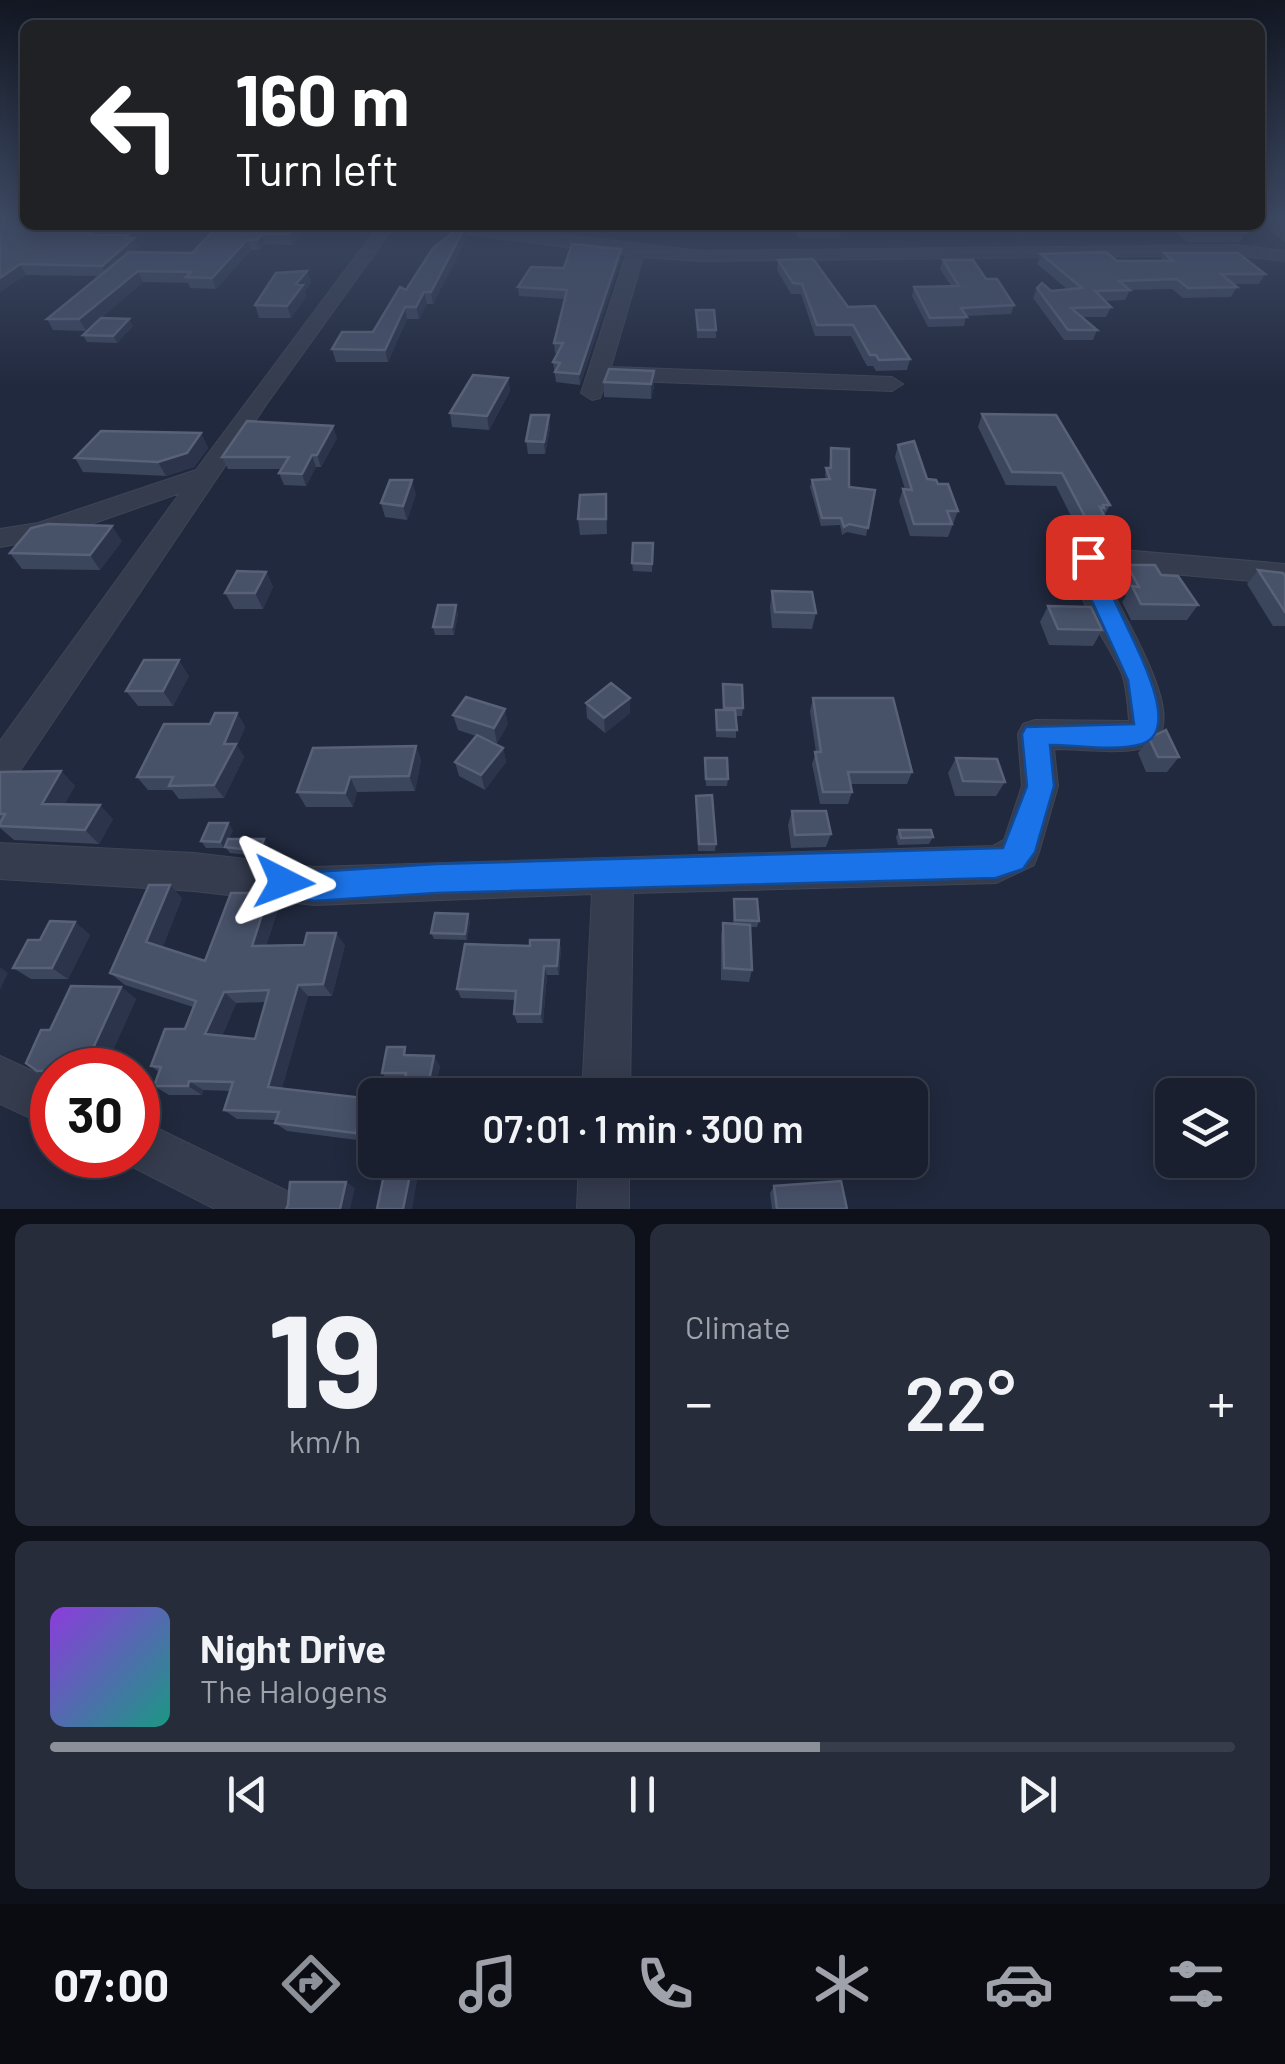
<!DOCTYPE html>
<meta charset="utf-8">
<style>
:root{--surface:#191f2e;--page:#262c3a;--text:#f1f3f6;--muted:#9fa2aa;--line:#373d4a;--accent:#8c9099}
body{margin:0;font-family:Barlow,sans-serif;background:var(--page);color:var(--text);height:100vh;display:flex;flex-direction:column;font-size:38px;white-space:nowrap}
*{box-sizing:border-box;margin:0}
p{font-size:32px;color:var(--muted)}
.icon{flex:none;width:55px;height:55px;fill:none;stroke:currentColor;stroke-width:2;stroke-linecap:round;stroke-linejoin:round}
.map{position:relative;height:1209px;overflow:hidden}
.panel{display:flex;flex-direction:column;gap:15px;padding:15px;background:#0e1119;flex:1}
.panel>*{flex:none}
.banner{position:absolute;left:20px;top:20px;width:1245px;height:210px;border-radius:15px;box-shadow:0 5px 25px #0003,0 0 0 2px var(--line);background:#202124;color:#fff;overflow:hidden}
.fabs{position:absolute;left:1155px;top:1078px;display:grid;gap:20px}
.fabs a{display:grid;place-items:center;width:100px;height:100px;border-radius:15px;background:var(--surface);box-shadow:0 5px 25px #0003,0 0 0 2px var(--line);font-size:50px}
.speed{position:absolute;left:30px;top:1048px;display:flex;gap:20px;font-size:50px;font-weight:700;text-align:center}
.speed>*{display:grid;place-content:center;width:130px;height:130px;border-radius:50%;background:var(--surface);box-shadow:0 5px 25px #0003,0 0 0 2px var(--line);line-height:1}
.speed .limit{border:15px solid #d22;background:#fff;color:#111}
.pin{position:absolute;display:grid;place-items:center;width:85px;height:85px;color:#fff;margin:-42px;border-radius:20px;box-shadow:0 5px 15px #0006}
.me{position:absolute;width:110px;margin:-55px;rotate:93deg;stroke-linejoin:round;filter:drop-shadow(0 0 8px #0008)}
.turn{display:flex;align-items:center;gap:35px;height:210px;padding:0 50px;font-size:45px}
.turn .icon{width:130px;height:130px;stroke-width:2.5}
.turn b{display:block;font-size:70px;line-height:85px}
.big{font-size:75px;font-weight:600;line-height:1.1}
.panel .card{flex:1;display:flex;flex-direction:column;justify-content:center;gap:15px;min-width:0;padding:0 35px;border-radius:15px;background:var(--page)}
.panel .dial{align-items:center;gap:0}
.dial b{font-size:130px;line-height:1}
.song{display:flex;align-items:center;gap:30px}
.cover{width:120px;height:120px;border-radius:15px;background:linear-gradient(135deg,hsl(270 70% 55%),hsl(170 70% 35%))}
.played{height:10px;border-radius:5px;background:linear-gradient(90deg,var(--accent) 65%,var(--line) 65%)}
.keys{display:flex;justify-content:space-around;direction:ltr}
.heat{display:flex;justify-content:space-between;align-items:center;font-size:55px;direction:ltr}
.panel .tiles{flex:1;display:grid;gap:15px;grid-template-columns:1fr 1fr}
.card:last-child{grid-column:span 2}
.trip{position:absolute;left:358px;top:1078px;width:570px;height:100px;border-radius:15px;background:var(--surface);box-shadow:0 5px 25px #0003,0 0 0 2px var(--line);font-weight:600;line-height:100px;text-align:center}
.tabs{display:flex;height:160px;justify-content:space-around;align-items:center;background:#0a0c12;color:var(--muted)}
.tabs .icon{width:70px;height:70px}
.tabs .on{color:var(--accent)}
.tabs b{font-size:45px;color:var(--text)}
.map>svg:first-child{display:block}
.lines{fill:none;stroke-linecap:round;stroke-linejoin:round}
.minor-casing{stroke:#3e4556;stroke-width:2}
.minor{fill:#353c4e;fill-rule:evenodd}
.wall{fill:#3b455c;fill-rule:evenodd}
.shaded-wall{fill:#2b344b}
.building{fill:#475168;stroke:#586177;stroke-width:2.5;fill-rule:evenodd}
.route{fill:#1a73e8;stroke:#114b97;stroke-width:2.5}
</style>
<div class="map">
<svg width="1285" height="1209" viewBox="0 0 1285 1209">
<rect width="100%" height="100%" fill="#21293e"/>
<g class="lines">
<defs>
<path id="minor" d="M1260,219H1275L1285,227V241Z
M379,225H395L268,402L13,781L0,785V741L180,493L51,538L0,547V529L38,523L196,470Z
M428,225H483L700,251L1237,245L1285,251V261L1237,255L700,261L643,257L611,367L892,377L903,384L892,391L607,380L600,398L592,400L581,393L626,255L436,230Z
M1088,547L1285,564V584L1103,568C1111,604 1208,735 1139,749C1113,754 1081,749 1054,749L1058,786L1039,852L1034,865L996,883L633,893L630,1095H582L592,894L314,905L194,891L0,879V843L194,853L314,867L993,846L1004,840L1022,786L1018,734L1023,724L1035,720L1129,721C1128,705 1127,689 1122,674C1110,645 1060,579 1078,550Z
M0,1056L52,1080V1128L0,1104Z
M138,1119L287,1191L295,1209H215L121,1161L118,1155H138Z
M579,1160H629V1209H577Z"/>
</defs>
<use href="#minor" class="minor-casing"/>
<use href="#minor" class="minor"/>
</g>
<path class="wall" d="M25,225H107L110,232L106,235H128L138,247L134,252L192,253L219,225H307L292,245L265,244L260,250H251L216,289L190,288L188,283L143,282L101,318L133,326L117,343L87,342L83,335L100,319L86,331L53,330L47,319L99,276L26,275L0,292Z
M794,225H841L842,227L840,238H798Z
M1168,225H1235L1245,232L1240,242H1187Z
M467,238L433,304H427L419,319H407L388,362H336L332,349L373,332L406,290Z
M621,249V259L580,385L556,382L553,362L558,353H555L554,343L565,299L519,296L518,287L564,268Z
M1164,253L1265,274L1259,284H1233L1237,287L1231,297L1183,298L1172,289L1130,290L1125,300L1105,301L1111,307L1106,317H1083L1097,330L1093,340H1064L1033,298L1037,288L1051,291L1067,289L1037,264L1041,254L1117,261H1160Z
M778,260L848,307L910,359L907,370L876,371L873,366H867L851,336H815L801,294H791L777,270Z
M943,260L1014,305L1011,314L966,316L964,326L928,327L912,296L914,287L951,286L940,269Z
M307,271L311,283L305,291L306,297L291,318H259L255,305Z
M696,310L716,330V338H697Z
M654,371V386L651,399L604,397V382Z
M508,378L510,391L489,430L452,427L450,413Z
M982,414L1110,505L1104,516L1111,531L1103,545L1085,544L1056,486L1006,485L978,427Z
M550,428L545,454H528L526,441Z
M201,433L208,448L194,467L166,476L83,472L75,458Z
M337,438L321,467H316L306,486L284,485L279,473L282,469H228L222,457Z
M898,445L927,479L938,484L958,511L948,537L910,536L899,501L903,489H905L895,457Z
M831,448L849,487L875,490L866,536L847,532L842,535L840,525L821,526L810,487L812,480L826,479L825,475L826,468H829Z
M416,494L407,520L385,517L381,503Z
M606,494L607,534L580,535L578,519Z
M122,541L100,570L22,569L10,553Z
M653,543L652,572L633,571L632,563Z
M1127,565L1161,575L1198,605L1187,620H1131L1122,602L1126,596L1117,581Z
M1258,570L1285,576V626H1273L1247,584Z
M266,572L273,587L263,609H234L225,593Z
M772,591L816,613L812,629L772,628L770,607Z
M1048,606L1102,630L1093,646L1049,645L1040,622Z
M458,613L454,635H435L433,627Z
M189,676L173,706H138L126,691Z
M723,684L743,708L742,716H736V738L716,737V710H723Z
M630,698V713L605,733L587,718L586,703Z
M813,698L912,772L907,784H850L852,792L848,804H820L812,764L816,752L810,711Z
M237,713L245,727L237,746L244,757L224,798L179,799L172,790H148L137,777L210,724Z
M453,715L508,724L497,743L485,739L503,748L506,762L485,790L459,776L455,762L476,736L458,730Z
M1149,738L1179,757L1167,772H1146L1138,753Z
M416,746L421,761L415,791L357,792L353,807H306L297,792Z
M705,758L728,779L727,786H706Z
M956,758L1005,782L996,796H955L948,773Z
M61,771L75,786L64,804L113,819L99,844L14,840L0,828V772Z
M696,796L716,844L715,851H698Z
M792,811L831,834L826,847L791,848L788,825Z
M233,830L229,839H264L268,846L264,857L230,853L226,848H206L201,841Z
M899,830L933,837L929,844L898,845L896,837Z
M182,898L162,948L205,961L279,906L266,946L345,945L332,996H308L282,1088L373,1107L365,1141L287,1131L275,1123L276,1120L237,1119L224,1110L230,1091L203,1090L202,1095H169L154,1086L159,1072L151,1066L185,1029L193,1007L125,985L110,973ZM266,1002L255,1039L222,1036L236,1003Z
M734,899L759,921L757,927H750L752,970L749,982L721,980V936L723,923L733,924Z
M470,921L467,940L434,939L431,933Z
M75,922L90,935L68,979H31L13,968L40,940Z
M559,940L561,949L559,975H547L543,1023H517L514,1014L516,1000L461,998L457,989L530,946Z
M121,987L136,999L104,1070H52V1079L37,1071L50,1030Z
M411,1055L440,1066L434,1095H402L404,1082H390L382,1073Z
M774,1186L847,1209H772L770,1193Z"/>
<path class="shaded-wall" d="M101,225H107L110,232L93,244L88,235Z
M296,225H307L292,245L289,234Z
M465,227L467,238L433,304L431,292Z
M262,234L265,244L260,250L257,240Z
M128,235L130,241L134,238L138,247L107,276L102,266Z
M247,240L251,250L216,289L212,278Z
M621,249V259L580,385L579,374Z
M20,264L26,275L0,292V278Z
M138,271L143,282L86,331L79,319Z
M307,271L311,283L305,291L306,297L291,318L287,306L296,284Z
M424,292L427,304L419,319L416,307Z
M405,307L407,319L388,362L385,350Z
M129,319L133,326L117,343L113,336Z
M654,371V386L651,399V384Z
M508,378L510,391L489,430L487,416Z
M549,415L550,428L545,454L544,442Z
M333,426L337,438L321,467L317,455Z
M201,433L208,448L194,467L166,476L158,462Z
M312,455L316,467L306,486L302,474Z
M412,480L416,494L407,520L403,506Z
M112,526L122,541L100,570L90,555Z
M266,572L273,587L263,609L255,593Z
M456,605L458,613L454,635L452,627Z
M179,660L189,676L173,706L163,691Z
M630,698V713L605,733L604,718Z
M505,709L508,724L497,743L494,728Z
M237,713L245,727L237,746L244,757L224,798L214,785L224,744Z
M416,746L421,761L415,791L409,776Z
M503,748L506,762L485,790L481,775Z
M61,771L75,786L57,818L42,804Z
M350,777L357,792L353,807L345,793Z
M100,805L113,819L99,844L85,830Z
M228,823L233,830L225,849L220,842Z
M264,839L268,846L264,857L259,851Z
M170,885L182,898L160,955L146,942Z
M269,893L279,906L262,958L252,946Z
M468,914L470,921L467,940L465,934Z
M75,922L90,935L68,979L52,968Z
M336,933L345,945L332,996L323,984Z
M559,940L561,949L559,975L557,966Z
M544,966L547,975L543,1023L540,1014Z
M0,967L8,973L0,990Z
M298,985L308,996L280,1096L268,1087Z
M121,987L136,999L104,1070H83Z
M224,992L236,1003L218,1045L205,1034Z
M434,1056L440,1066L434,1095H426Z
M189,1081L203,1090L202,1095L188,1086Z
M364,1098L373,1107L365,1141L356,1133Z
M413,1160H421L412,1209H403Z
M346,1182L355,1188L350,1209H340Z"/>
<path class="building" d="M0,219H25V225H101L88,235H128L125,238H134L102,266L20,264L0,278Z
M219,225H296L289,234H262L257,240H247L212,278L186,277L191,272L138,271L79,319H47L129,252L192,253Z
M799,225H841L842,227H800Z
M1183,225H1235L1245,232H1191Z
M461,226L465,227L431,292H424L416,307H405L385,350L332,349L342,332H373L400,287L406,290L433,248Z
M572,244L621,249L579,374L555,372L560,363L553,362L563,343H554L567,290L518,287L531,267L564,268Z
M1106,252L1117,261H1173L1164,253H1238L1265,274H1221L1237,287L1188,288L1177,279L1119,281L1130,290L1095,291L1111,307L1071,308L1097,330H1068L1037,288L1042,283L1051,291L1082,288L1041,254Z
M813,259L848,307L875,306L910,359L879,360L876,355H870L853,325H817L802,284L793,283L778,260Z
M943,260H973L986,279H997L1014,305L961,308L967,317L930,318L914,287L959,286Z
M307,271L296,284L303,285L287,306L255,305L276,273Z
M696,310H714L716,330H698Z
M101,318L129,319L113,336L83,335Z
M609,369L654,371L651,384L604,382Z
M473,375L508,378L487,416L450,413Z
M982,414L1056,415L1110,505H1103L1104,508L1100,507L1111,531L1092,530L1062,473L1012,472Z
M531,415H549L544,442L526,441Z
M247,421L333,426L317,455H312L302,474L279,473L289,457H222Z
M101,431L201,433L187,453L158,462L75,458Z
M914,441L927,479L936,480L938,484H948L958,511H947L952,524H914L903,489L912,490L898,445Z
M831,448L849,449V487L875,490L868,528L849,524L844,527L841,518H822L812,480L830,479L826,468H831Z
M390,480H412L403,506L381,503Z
M606,494V519H578L580,495Z
M48,524L112,526L90,555L10,553L31,528Z
M633,543H653L652,564L632,563Z
M1127,565H1155L1161,575L1178,576L1198,605L1141,604L1132,586L1139,587Z
M1258,570L1283,573L1285,576V612Z
M237,571L266,572L255,593H225Z
M772,591L812,592L816,613L775,612Z
M438,605H456L452,627H433Z
M1048,606L1091,607L1102,630L1058,629Z
M144,660H179L163,691H126Z
M611,683L630,698L604,718L586,703Z
M723,684L742,685L743,708H724Z
M466,697L505,709L494,728L453,715Z
M813,698H893L912,772H848L852,792H823L815,752H821Z
M716,710H735L737,730H717Z
M215,713H237L224,744H236L214,785L169,786L173,777H137L164,724H210Z
M1166,730L1179,757H1158L1149,738Z
M477,735L503,748L481,775L455,762Z
M416,746L409,776L350,777L345,793L297,792L313,748Z
M705,758H727L728,779H706Z
M956,758L997,759L1005,782L963,781Z
M61,771L42,804L100,805L85,830L0,826V823L5,814H0V772Z
M712,795L716,844H699L696,796Z
M792,811H826L831,834L795,835Z
M209,823H228L220,842L201,841Z
M899,830H931L933,837L901,838Z
M228,839H264L259,851L225,847Z
M149,885H170L146,942L205,961L231,893H269L252,946L304,945L307,933H336L323,984L298,985L268,1087L364,1098L356,1133L275,1123L279,1112L224,1110L233,1082L189,1081L188,1086H154L161,1067L151,1066L165,1029H185L196,1001L110,973ZM269,990L255,1039L205,1034L224,992Z
M734,899H757L759,921L735,920Z
M435,913L468,914L465,934L431,933Z
M50,921L75,922L52,968H13L28,940H40Z
M723,923L750,925L752,970L724,968Z
M530,940H559L557,966H544L540,1014H514L516,991L457,989L465,944L530,946Z
M71,986L121,987L83,1070L37,1071L26,1063L41,1030H50Z
M387,1047H405L404,1055L434,1056L426,1095H402L406,1073H382Z
M387,1160H413L403,1209H377Z
M841,1181L847,1209H777L774,1186Z
M290,1182H346L340,1209H286L288,1205Z"/>
<linearGradient id="sky" x2="0" y2="1"><stop stop-color="#121722"/><stop offset="0.56" stop-color="#3d4963"/><stop offset="1" stop-color="#3d4963" stop-opacity="0"/></linearGradient>
<rect width="1285" height="388" fill="url(#sky)"/>
<path class="route" d="M1088,550L1099,557C1101,595 1196,726 1142,744C1116,752 1077,745 1050,745L1054,786L1035,852L1023,869L996,878L436,893L314,901L274,893L269,882L274,872L284,868L314,872L436,864L1003,848L1027,786L1022,734L1026,727L1134,724L1128,680L1078,570V557Z"/>
</svg>
<div class="fabs">
<a><svg class="icon" aria-label="layers" viewBox="0 0 24 24"><path d="M12 4l9 5-9 5-9-5zM3 14l9 5 9-5"/></svg></a>
</div>
<div class="speed"><div class="limit">30</div></div>
<div class="pin" style="left:1088px;top:557px;background:#d93025"><svg class="icon" aria-label="arrive" viewBox="0 0 24 24"><path d="M6 21V4h12l-3 4 3 4H6"/></svg></div>
<svg class="me" style="left:284px;top:882px" viewBox="-20 -20 40 40"><path d="M0-17L14 15 0 8-14 15z" fill="#1a73e8" stroke="#fff" stroke-width="4"/></svg>
<div class="trip">07:01 · 1 min · 300 m</div>
<div class="banner">
<div class="turn"><svg class="icon" aria-label="left" viewBox="0 0 24 24"><path d="M17 20v-9H6M10 6l-5 5 5 5"/></svg><div><b>160 m</b>Turn left</div></div>
</div>
</div>
<section class="panel">
<div class="tiles">
<div class="card dial"><b>19</b><p>km/h</p></div>
<div class="card"><p>Climate</p>
<div class="heat"><a>−</a><b class="big">22°</b><a>+</a></div>
</div>
<div class="card">
<div class="song"><i class="cover"></i><div><b>Night Drive</b><p>The Halogens</p></div></div>
<div class="played"></div>
<div class="keys"><svg class="icon" aria-label="previous" viewBox="0 0 24 24"><path d="M18 5L8 12l10 7zM5 5v14"/></svg><svg class="icon" aria-label="pause" viewBox="0 0 24 24"><path d="M8 5v14M16 5v14"/></svg><svg class="icon" aria-label="next" viewBox="0 0 24 24"><path d="M6 5l10 7-10 7zM19 5v14"/></svg></div>
</div>
</div>
</section>
<nav class="tabs">
<b>07:00</b>
<svg class="icon on" aria-label="directions" viewBox="0 0 24 24"><path d="M12 3l9 9-9 9-9-9zM9 14v-3h6M13 9l2 2-2 2"/></svg>
<svg class="icon" aria-label="music" viewBox="0 0 24 24"><path d="M9 18V5l10-2v13"/><circle cx="6" cy="18" r="3"/><circle cx="16" cy="16" r="3"/></svg>
<svg class="icon" aria-label="phone" viewBox="0 0 24 24"><path d="M5 4h4l2 5-3 2q2 4 5 5l2-3 5 2v4C11 20 4 13 5 4z"/></svg>
<svg class="icon" aria-label="climate" viewBox="0 0 24 24"><path d="M12 3v18M4 7l16 10M4 17L20 7"/></svg>
<svg class="icon" aria-label="car" viewBox="0 0 24 24"><path d="M5 17H2v-5l4-1 3-4h7l3 4 3 1v5h-3M9 17h6M6 11h13"/><circle cx="7" cy="17" r="2"/><circle cx="17" cy="17" r="2"/></svg>
<svg class="icon" aria-label="filters" viewBox="0 0 24 24"><path d="M4 7h16M4 17h16"/><circle cx="9" cy="7" r="2"/><circle cx="15" cy="17" r="2"/></svg>
</nav>
